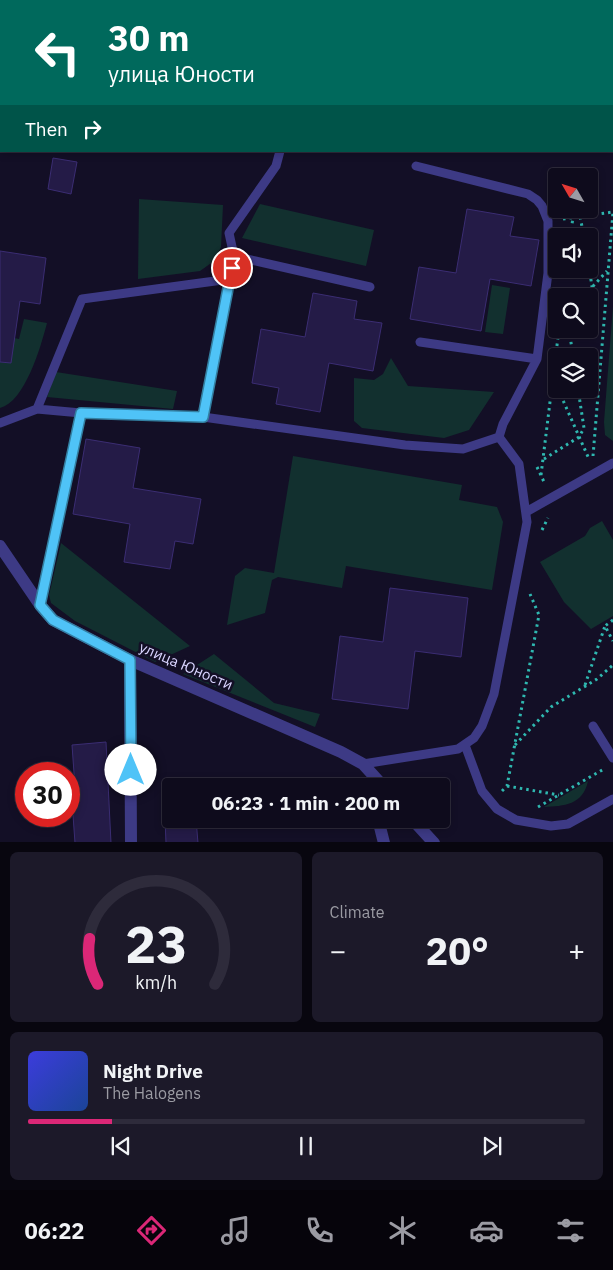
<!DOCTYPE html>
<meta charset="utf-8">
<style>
:root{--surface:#0e0b1c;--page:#1c1929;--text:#f1f3f6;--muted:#9b9ba3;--line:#2e2b3b;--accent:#db2777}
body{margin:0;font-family:"IBM Plex Sans",sans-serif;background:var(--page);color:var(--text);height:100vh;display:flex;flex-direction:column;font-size:19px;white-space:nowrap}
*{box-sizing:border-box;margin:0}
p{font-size:16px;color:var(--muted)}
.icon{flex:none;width:28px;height:28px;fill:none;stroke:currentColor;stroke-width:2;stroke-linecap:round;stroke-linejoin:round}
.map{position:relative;height:842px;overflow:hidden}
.drawer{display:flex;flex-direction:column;gap:10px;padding:10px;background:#08060f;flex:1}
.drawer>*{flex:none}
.top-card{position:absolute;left:0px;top:0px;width:614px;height:152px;box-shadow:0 2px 8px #0003,0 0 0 1px var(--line);background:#00695c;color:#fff;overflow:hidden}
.needle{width:32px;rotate:309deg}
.controls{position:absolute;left:548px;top:168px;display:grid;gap:10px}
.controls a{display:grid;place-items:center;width:50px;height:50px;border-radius:5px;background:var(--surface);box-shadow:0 2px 8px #0003,0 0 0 1px var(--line);font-size:25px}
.speed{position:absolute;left:15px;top:762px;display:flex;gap:10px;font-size:25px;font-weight:700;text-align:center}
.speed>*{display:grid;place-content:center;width:65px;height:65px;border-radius:50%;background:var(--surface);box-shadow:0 2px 8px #0003,0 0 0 1px var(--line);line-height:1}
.speed .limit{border:8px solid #d22;background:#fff;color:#111}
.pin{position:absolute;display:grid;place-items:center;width:42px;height:42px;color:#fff;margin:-21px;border:2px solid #fff;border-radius:50%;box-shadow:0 1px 5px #0007}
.me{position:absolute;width:55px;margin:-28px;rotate:0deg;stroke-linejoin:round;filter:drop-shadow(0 0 4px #0008)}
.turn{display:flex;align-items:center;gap:18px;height:105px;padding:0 25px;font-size:22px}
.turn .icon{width:65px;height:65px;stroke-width:2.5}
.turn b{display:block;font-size:35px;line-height:42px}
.then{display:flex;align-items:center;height:48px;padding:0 25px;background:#0003;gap:10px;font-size:19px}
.big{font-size:38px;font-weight:800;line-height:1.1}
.drawer .widget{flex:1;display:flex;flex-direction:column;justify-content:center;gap:8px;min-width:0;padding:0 18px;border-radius:8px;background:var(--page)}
.drawer .dial{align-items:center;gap:0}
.dial svg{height:130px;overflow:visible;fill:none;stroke:var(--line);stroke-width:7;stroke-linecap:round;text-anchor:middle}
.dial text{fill:var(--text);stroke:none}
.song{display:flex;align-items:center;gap:15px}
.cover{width:60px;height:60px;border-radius:8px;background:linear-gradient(135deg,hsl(240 70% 55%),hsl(220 70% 35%))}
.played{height:5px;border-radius:2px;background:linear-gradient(90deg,var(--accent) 15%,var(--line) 15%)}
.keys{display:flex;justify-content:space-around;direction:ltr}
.heat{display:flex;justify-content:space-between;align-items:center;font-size:28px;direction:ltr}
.drawer .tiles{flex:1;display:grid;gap:10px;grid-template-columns:1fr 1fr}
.widget:last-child{grid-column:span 2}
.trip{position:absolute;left:162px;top:778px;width:288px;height:50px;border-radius:5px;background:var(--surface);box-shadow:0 2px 8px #0003,0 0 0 1px var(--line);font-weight:800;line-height:50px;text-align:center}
.tab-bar{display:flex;height:80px;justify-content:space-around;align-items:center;background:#06040b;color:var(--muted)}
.tab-bar .icon{width:35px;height:35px}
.tab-bar .selected{color:var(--accent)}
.tab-bar b{font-size:22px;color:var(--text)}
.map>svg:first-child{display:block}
.green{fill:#12302f}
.building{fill:#241b47;stroke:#3b2d73}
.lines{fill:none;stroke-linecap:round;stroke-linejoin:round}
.path{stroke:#2fb8b0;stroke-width:3;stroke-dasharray:2.5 4;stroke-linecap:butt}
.lane{stroke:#3d3a85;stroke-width:9}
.street{stroke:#3d3a85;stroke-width:12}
.route-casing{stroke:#337fa1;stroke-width:12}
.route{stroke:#4fc3f7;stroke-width:9}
.labels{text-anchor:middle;stroke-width:5;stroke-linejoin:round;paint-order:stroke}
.street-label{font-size:15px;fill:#d9d4ff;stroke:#130f26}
</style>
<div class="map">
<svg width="613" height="843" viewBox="0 0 613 843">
<rect width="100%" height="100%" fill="#130f26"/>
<path class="green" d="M139,199L223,205L221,247L214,261L200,271L138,279Z
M260,204L374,230L366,266L242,238Z
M492,285L510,288L503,334L485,332Z
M613,306V441L605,435L604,422Z
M24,319L47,323C41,346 25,402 0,408V335L19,339Z
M391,358L408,386L494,392L469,430L444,438L362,428L354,421V378L374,380L383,374Z
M56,372L177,391L173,409L47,397Z
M293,456L462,485L459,500L497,507L503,522L492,590L346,566L342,588L278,577L272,580L265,613L227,625L235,576L245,568L274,573Z
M602,521L613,540V616L591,629L564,602L540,562L585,536L590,528Z
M61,543L190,646L155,662L75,621L51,603L49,595Z
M214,654L274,703L320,714L315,727L183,674Z
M588,781C583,805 564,806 544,807Z"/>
<path class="building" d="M53,158L77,162L71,194L48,189Z
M467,209L514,217L510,236L539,240L531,286L490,279L481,331L410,319L419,267L456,273Z
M0,251L46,258L40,304L20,301L11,363L0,362Z
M313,293L357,301L354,319L382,323L373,371L329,363L320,412L276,404L279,388L252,383L261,329L305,337Z
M86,439L140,448L133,488L201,499L193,544L175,541L170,569L124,562L130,524L73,514Z
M390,588L468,598L461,657L415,651L408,709L332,699L340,636L383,642Z
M106,742L111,843H75L72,801H76L72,745Z
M165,819H196L198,843H166Z"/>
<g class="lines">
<path class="path" d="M580,217L584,236
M563,219L613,212
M570,236L573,218
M589,266L592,287
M566,276V269
M584,296L607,271
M569,329L573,356
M553,379L556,386
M558,389L589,459
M593,456L613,212
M544,459L579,437L584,428L578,389
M537,467L545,484
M541,475L559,329
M542,530L548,518
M613,620L605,626L613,641
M585,685L605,626
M515,745L551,707L597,679L613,665
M507,786L559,795
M502,791L507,786L539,615L530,594
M538,807L604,769"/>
<path class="lane" d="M312,1V0
M416,166L528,194L537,200L542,206L548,221V273L537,359
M234,256L370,287
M37,409L82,299L230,279
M203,417L234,256L229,233L276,166L280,151
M0,423L37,409L81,413L203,417L405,445L463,449L499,437L503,424L537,359L420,342
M526,512L613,463
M40,605L81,413
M593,726L613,758
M465,745L482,791L497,809L516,820L551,826L568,824L613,799
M363,764L458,749L474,738L482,726L494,694L527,522L519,464L499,437"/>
<path class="street" d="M0,546L40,605L53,620L130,660L341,752L363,764L383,786
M130,660L131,843
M378,819L384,843
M412,819L434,843"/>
</g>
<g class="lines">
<defs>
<path id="route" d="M131,770L130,660L53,620L40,605L81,413L203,417L232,268"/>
</defs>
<use href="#route" class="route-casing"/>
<use href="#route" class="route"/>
</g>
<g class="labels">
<g class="street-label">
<text transform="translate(186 666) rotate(23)" y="5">улица Юности</text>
</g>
</g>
</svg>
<div class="controls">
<a><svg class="needle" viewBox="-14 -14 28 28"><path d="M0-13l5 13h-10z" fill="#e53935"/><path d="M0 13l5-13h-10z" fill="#9b9ba3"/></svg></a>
<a><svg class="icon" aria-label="sound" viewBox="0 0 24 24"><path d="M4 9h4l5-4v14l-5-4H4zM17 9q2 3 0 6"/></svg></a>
<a><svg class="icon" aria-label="search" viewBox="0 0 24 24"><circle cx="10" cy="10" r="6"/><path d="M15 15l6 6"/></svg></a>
<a><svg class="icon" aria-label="layers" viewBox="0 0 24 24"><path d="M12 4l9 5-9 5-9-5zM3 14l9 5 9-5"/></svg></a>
</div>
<div class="speed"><div class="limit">30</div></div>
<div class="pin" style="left:232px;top:268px;background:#d93025"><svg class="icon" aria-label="arrive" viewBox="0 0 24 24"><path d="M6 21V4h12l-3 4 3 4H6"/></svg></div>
<svg class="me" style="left:131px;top:770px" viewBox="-20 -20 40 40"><circle r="19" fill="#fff"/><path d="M0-13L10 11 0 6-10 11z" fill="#4fc3f7"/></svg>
<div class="trip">06:23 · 1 min · 200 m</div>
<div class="top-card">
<div class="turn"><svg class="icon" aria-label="left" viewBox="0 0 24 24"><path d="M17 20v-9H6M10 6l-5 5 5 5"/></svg><div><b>30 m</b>улица Юности</div></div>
<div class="then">Then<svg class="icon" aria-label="right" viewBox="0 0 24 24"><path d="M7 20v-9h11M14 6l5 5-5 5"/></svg></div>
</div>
</div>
<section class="drawer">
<div class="tiles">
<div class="widget dial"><svg viewBox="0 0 100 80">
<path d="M14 69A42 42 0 1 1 86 69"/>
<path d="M14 69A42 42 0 0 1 9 41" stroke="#db2777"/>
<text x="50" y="56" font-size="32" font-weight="700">23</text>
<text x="50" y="72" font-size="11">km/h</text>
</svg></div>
<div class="widget"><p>Climate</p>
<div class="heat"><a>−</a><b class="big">20°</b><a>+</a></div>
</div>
<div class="widget">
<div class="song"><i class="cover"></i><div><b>Night Drive</b><p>The Halogens</p></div></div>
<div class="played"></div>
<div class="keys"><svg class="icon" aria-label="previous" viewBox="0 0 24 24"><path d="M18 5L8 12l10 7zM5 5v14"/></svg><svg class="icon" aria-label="pause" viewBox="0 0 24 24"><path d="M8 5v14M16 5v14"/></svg><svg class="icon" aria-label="next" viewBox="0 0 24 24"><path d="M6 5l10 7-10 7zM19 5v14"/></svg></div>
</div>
</div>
</section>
<nav class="tab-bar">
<b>06:22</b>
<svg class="icon selected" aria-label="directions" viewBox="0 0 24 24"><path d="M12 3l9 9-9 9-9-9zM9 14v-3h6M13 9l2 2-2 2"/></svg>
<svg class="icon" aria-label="music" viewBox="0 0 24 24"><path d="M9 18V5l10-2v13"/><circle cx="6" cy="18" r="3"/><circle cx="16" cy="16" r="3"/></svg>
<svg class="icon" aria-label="phone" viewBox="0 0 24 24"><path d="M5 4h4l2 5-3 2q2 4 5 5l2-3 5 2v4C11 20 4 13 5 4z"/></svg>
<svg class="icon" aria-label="climate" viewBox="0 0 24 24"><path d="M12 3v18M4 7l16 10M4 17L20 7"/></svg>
<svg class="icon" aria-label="car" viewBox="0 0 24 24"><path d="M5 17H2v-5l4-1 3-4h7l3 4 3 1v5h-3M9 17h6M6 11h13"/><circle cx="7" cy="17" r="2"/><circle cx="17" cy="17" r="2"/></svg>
<svg class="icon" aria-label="filters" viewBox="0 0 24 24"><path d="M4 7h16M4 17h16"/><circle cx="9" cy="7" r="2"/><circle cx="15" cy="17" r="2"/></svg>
</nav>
